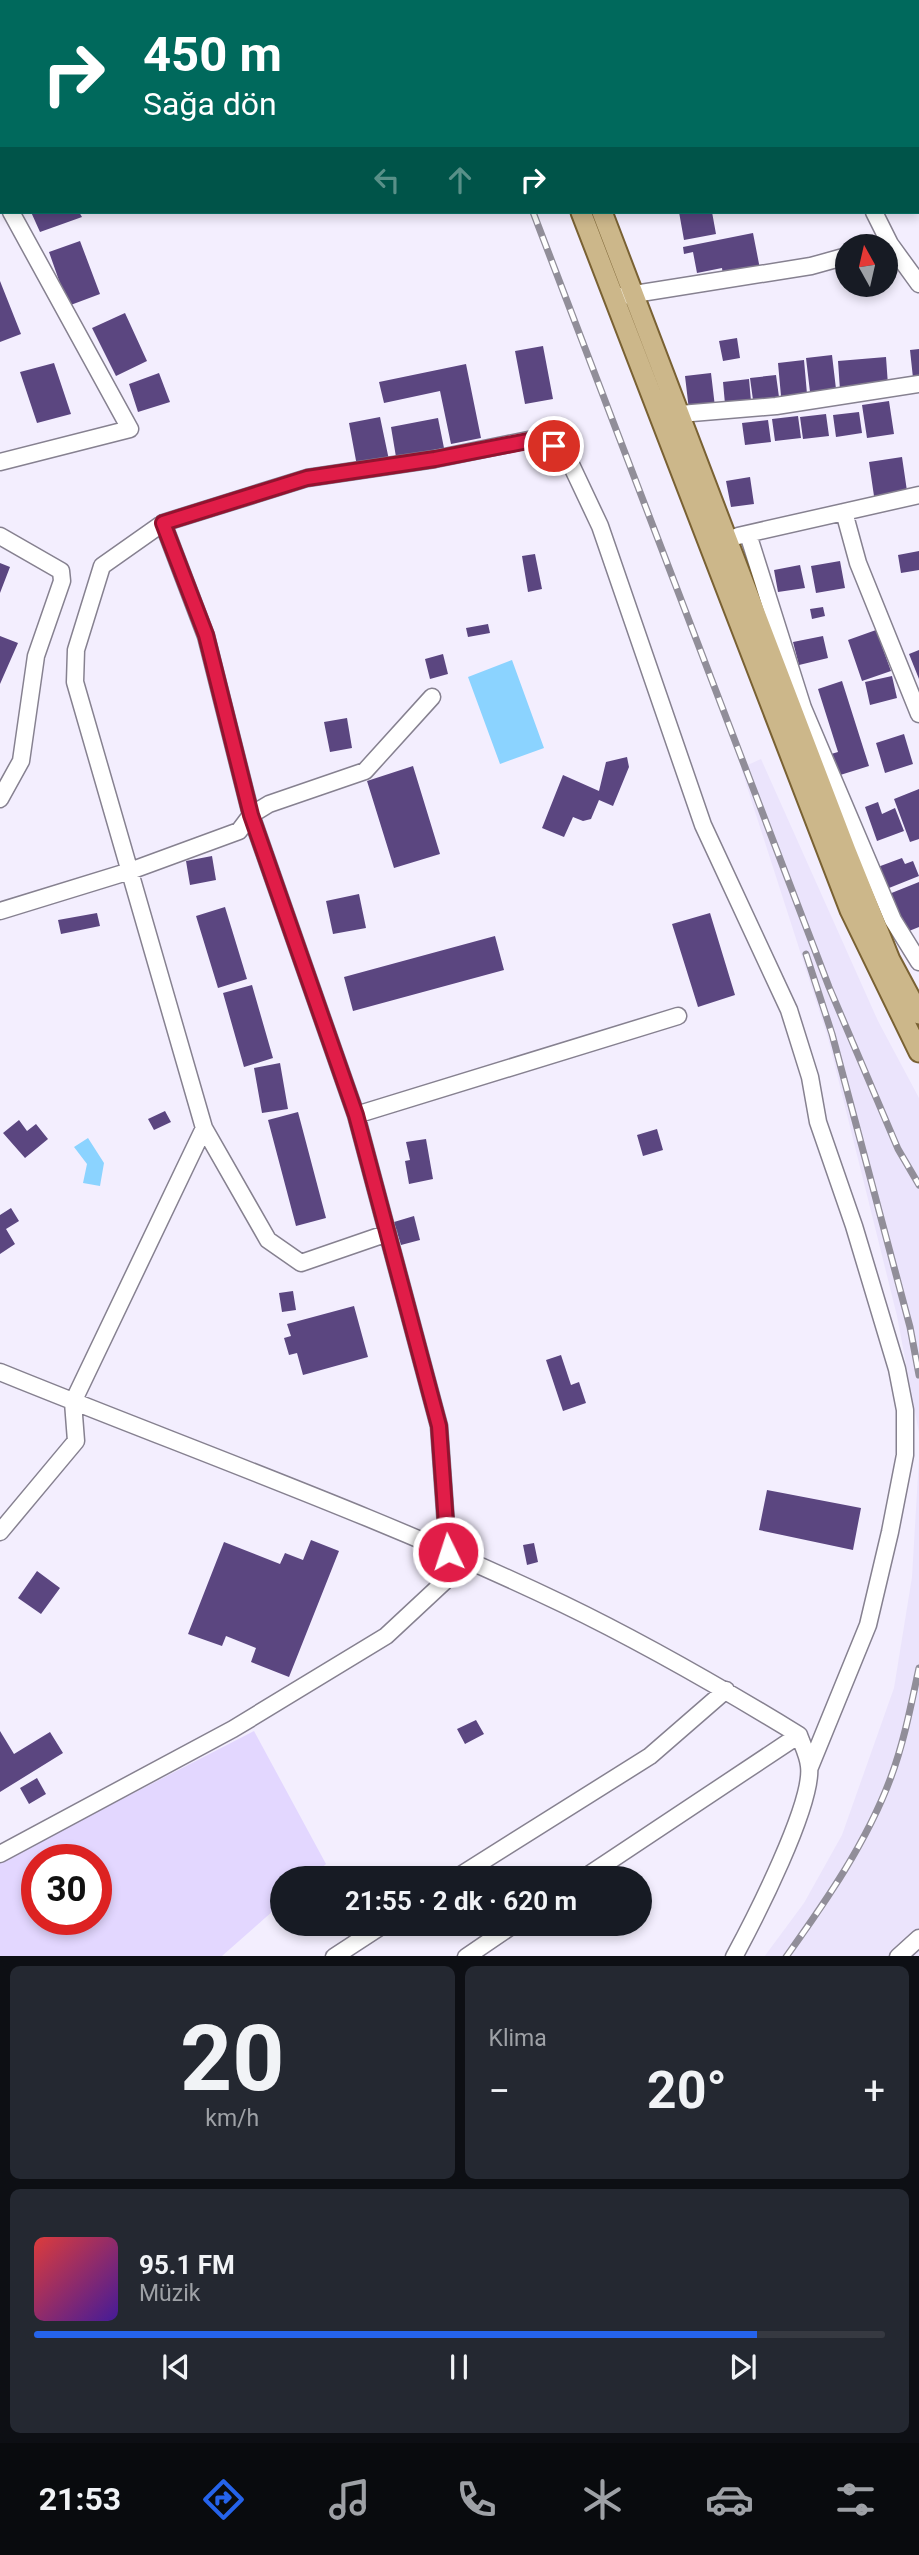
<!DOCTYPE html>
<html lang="tr">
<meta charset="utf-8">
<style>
:root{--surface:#171b24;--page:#242831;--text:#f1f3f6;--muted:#9ea1a6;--line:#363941;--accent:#2563eb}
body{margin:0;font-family:Roboto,sans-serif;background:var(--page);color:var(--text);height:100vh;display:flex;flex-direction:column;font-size:26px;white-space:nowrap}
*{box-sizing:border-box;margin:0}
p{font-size:23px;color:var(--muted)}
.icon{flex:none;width:38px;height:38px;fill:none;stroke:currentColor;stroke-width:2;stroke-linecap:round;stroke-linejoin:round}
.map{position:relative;height:1956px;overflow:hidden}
.sheet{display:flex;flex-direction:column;gap:10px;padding:10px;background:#0d0f14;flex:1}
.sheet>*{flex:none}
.hud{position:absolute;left:0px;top:0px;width:920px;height:214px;box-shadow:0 4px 10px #0003;background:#00695c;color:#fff;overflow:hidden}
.needle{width:46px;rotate:352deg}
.fabs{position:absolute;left:835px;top:234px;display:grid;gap:14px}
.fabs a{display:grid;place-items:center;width:63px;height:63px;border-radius:50%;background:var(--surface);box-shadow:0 4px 10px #0003;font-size:35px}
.speed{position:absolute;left:21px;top:1844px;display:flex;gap:14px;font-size:35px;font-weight:700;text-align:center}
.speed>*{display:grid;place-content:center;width:91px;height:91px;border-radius:50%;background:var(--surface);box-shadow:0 4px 10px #0003;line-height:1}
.speed .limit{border:10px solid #d22;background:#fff;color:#111}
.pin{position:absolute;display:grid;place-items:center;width:60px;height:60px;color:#fff;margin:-30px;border:4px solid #fff;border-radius:50%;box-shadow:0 2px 7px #0007}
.me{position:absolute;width:77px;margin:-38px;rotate:356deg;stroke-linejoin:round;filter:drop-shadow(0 0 5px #0008)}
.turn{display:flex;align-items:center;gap:24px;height:147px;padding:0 28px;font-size:32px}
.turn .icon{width:91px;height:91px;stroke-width:2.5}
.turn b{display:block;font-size:49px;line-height:60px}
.lanes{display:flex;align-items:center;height:66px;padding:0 28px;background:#0003;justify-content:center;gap:35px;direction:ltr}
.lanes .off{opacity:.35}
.big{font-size:52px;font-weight:700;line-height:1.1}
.sheet .card{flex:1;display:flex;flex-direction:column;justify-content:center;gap:10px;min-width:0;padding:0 24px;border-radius:10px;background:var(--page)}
.sheet .dial{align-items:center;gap:0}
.dial b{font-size:91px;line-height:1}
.song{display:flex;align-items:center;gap:21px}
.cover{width:84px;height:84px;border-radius:10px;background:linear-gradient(135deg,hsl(0 70% 55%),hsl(260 70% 35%))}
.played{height:7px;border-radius:4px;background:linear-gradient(90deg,var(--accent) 85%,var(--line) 85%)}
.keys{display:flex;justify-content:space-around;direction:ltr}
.heat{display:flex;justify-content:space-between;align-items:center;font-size:38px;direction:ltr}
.sheet .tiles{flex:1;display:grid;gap:10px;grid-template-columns:1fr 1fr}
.card:last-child{grid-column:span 2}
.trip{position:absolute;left:270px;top:1866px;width:382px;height:70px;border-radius:35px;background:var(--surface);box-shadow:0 4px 10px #0003;font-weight:700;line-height:70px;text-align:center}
.menu{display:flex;height:112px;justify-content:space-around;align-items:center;background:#090b0e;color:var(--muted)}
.menu .icon{width:49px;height:49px}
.menu .selected{color:var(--accent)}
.menu b{font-size:32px;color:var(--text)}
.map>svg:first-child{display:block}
.built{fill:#ebe4fc}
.green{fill:#e3d7ff;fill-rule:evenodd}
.water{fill:#8bd3ff}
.building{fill:#5b4680}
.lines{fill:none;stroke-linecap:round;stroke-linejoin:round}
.minor-casing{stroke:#868190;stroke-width:19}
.major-casing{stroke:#796133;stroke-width:23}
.minor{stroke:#fff;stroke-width:16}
.major{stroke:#ccb78a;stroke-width:19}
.rail-casing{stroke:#918e99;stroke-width:7}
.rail{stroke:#fff;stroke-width:4.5;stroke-dasharray:13;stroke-linecap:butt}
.route-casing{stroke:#92132f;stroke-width:18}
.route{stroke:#e11d48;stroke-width:12}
</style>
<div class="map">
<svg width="919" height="1957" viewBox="0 0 919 1957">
<rect width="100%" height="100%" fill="#f3eefe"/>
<path class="built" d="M761,759L878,1021L919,1098V1433L897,1316L828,1038L741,768Z
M919,1458V1956L764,1957L804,1903L842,1835L894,1688L912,1577Z"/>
<path class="green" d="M254,1731L326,1864L311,1878H282V1903L222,1956L0,1957V1862ZM37,1860H96V1920H37Z"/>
<path class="water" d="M512,660L544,748L500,764L468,677Z
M88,1138L104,1163L100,1186L83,1183L87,1164L74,1147Z"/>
<path class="building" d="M31,212H79L82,217L40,232Z
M679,212H712L716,234L684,240Z
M753,233L760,269L723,276L722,268L697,273L693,252L684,254L683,247Z
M80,241L100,294L68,306L49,252Z
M0,281L21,334L0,342Z
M125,313L147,361L116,376L92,328Z
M737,338L740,358L723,361L719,341Z
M543,346L553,399L525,404L515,351Z
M919,349V377L913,378L910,350Z
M832,355L836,389L810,392L806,358Z
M886,357L888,385L840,390L838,361Z
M804,360L807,394L781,396L778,363Z
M54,363L71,414L37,423L20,372Z
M466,364L481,438L451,444L440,391L384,403L379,382Z
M159,373L170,402L138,412L129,384Z
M711,373L715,407L689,410L685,376Z
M776,375L779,397L753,400L750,378Z
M749,379L751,401L725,404L723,382Z
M889,401L894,434L867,438L862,405Z
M859,412L862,433L836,437L833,415Z
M826,414L829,436L803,439L800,417Z
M798,416L801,438L775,441L772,419Z
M380,417L389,460L357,466L349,423Z
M438,418L444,448L396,457L391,427Z
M768,420L771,442L745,445L742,423Z
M902,457L907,491L874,496L869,462Z
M750,477L754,504L731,507L726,481Z
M919,551V570L901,573L898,555Z
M535,554L542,589L528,592L522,556Z
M840,561L845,588L816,593L811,566Z
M0,563L10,567L0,593Z
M800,565L805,588L778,592L774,570Z
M823,607L825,616L812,619L810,609Z
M488,624L490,633L468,637L466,628Z
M876,630L891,671L862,681L848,640Z
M0,636L18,643L0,684Z
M823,636L828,658L799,665L793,642Z
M919,650V679L909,654Z
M443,654L448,674L430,679L425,659Z
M892,676L897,698L870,705L865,682Z
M842,681L869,766L837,776L831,754L838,752L818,689Z
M347,718L352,748L330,752L324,722Z
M904,734L913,764L885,773L876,743Z
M627,757L629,767L613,806L599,800L591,819L583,821L573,817L564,837L542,828L563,775L599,791L606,762Z
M413,766L440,854L394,868L367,781Z
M919,789V839L910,842L894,799Z
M878,802L882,814L895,808L904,831L877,841L865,807Z
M212,856L216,880L190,885L186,861Z
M902,858L905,864L913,861L919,876L884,890L875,868Z
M919,882V927L904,933L889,894Z
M359,894L366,928L333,934L326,901Z
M225,907L247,979L218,988L196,916Z
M97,913L100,926L61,934L58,920Z
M710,913L735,995L698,1007L672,924Z
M495,936L504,970L353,1011L344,977Z
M252,985L273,1058L244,1067L223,993Z
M280,1063L288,1109L262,1113L254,1068Z
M165,1111L171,1122L154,1130L148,1119Z
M298,1112L326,1218L296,1226L268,1120Z
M19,1120L27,1131L36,1124L48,1139L25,1158L3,1133Z
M657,1129L663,1150L643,1156L637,1135Z
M426,1139L433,1179L409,1184L405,1161L410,1160L406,1142Z
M11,1208L19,1221L6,1229L15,1244L0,1254V1215Z
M414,1216L420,1240L401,1245L394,1222Z
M293,1291L296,1310L282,1312L279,1293Z
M354,1306L368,1357L303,1375L297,1353L289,1355L284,1338L291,1336L287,1324Z
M561,1355L571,1385L579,1382L586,1403L563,1411L546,1360Z
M767,1490L861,1508L853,1550L759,1530Z
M311,1540L339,1551L289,1677L251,1662L256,1648L226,1636L222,1646L188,1634L224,1542L280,1564L285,1553L303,1560Z
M534,1543L538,1562L527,1565L523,1545Z
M37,1571L60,1588L41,1614L18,1598Z
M476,1720L484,1734L465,1744L457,1729Z
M0,1731L14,1754L50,1732L63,1753L0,1792Z
M37,1778L46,1794L29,1804L20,1788Z"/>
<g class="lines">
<defs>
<path id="minor" d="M747,0L748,2
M844,0L845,2
M107,2L108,0
M0,131L2,130
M919,147V148
M0,171L2,178
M874,212L890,244L919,284
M622,296L811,266L847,256
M668,415L776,406L919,384
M0,462L130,429L11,212
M844,512L858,563L919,714
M163,523L102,566L76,650L75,682L204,1128L268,1240L301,1263L388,1233
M748,534L803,708L893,920L919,962
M0,536L61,571L62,581L36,656L21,761L0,799
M738,536L919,495
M0,911L130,871L239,831L251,815L269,804L365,771L432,697
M356,1115L678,1016
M0,1372C187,1448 381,1517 563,1604C644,1643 722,1688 799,1735C802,1744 808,1755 809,1766C814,1803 754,1920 734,1957
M0,1532L76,1441L73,1402L204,1128
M0,1854L233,1729L386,1636L444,1582L448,1553L439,1426L356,1115L251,815L206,636L163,523L307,478L435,459L543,437L566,454L600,526L703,825L789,1010L810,1077L818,1122L854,1226L897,1369L905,1410V1455L890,1532L868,1625L810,1767
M456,1878L650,1756L726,1690
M584,1878L799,1735
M334,1957L386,1923
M466,1957L516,1923
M898,1957L919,1938"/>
<path id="major" d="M500,0V2
M518,0L519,2
M581,212L850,910L919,1052
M602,212L846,851L890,960L919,1014"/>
</defs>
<use href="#minor" class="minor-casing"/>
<use href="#major" class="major-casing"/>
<use href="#minor" class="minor"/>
<use href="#major" class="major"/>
<defs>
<path id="rail" d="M452,0L453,2
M533,212L829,987L898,1149L919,1185
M806,954L832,1034L910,1327L919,1375
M786,1957C826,1901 867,1842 891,1777C904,1742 911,1705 919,1668"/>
</defs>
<use href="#rail" class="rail-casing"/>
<use href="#rail" class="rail"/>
</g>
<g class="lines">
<defs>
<path id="route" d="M448,1552L439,1426L356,1115L251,815L206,635L163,523L307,478L435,459L543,438L554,446"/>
</defs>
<use href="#route" class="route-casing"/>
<use href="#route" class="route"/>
</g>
</svg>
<div class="fabs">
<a><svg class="needle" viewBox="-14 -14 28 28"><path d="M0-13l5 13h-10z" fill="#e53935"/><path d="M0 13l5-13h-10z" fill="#9ea1a6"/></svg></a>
</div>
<div class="speed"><div class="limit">30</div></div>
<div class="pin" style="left:554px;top:446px;background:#d93025"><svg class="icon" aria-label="arrive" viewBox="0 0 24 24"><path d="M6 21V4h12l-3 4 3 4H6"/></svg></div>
<svg class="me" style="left:448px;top:1552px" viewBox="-20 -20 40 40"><circle r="17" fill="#e11d48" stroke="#fff" stroke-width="3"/><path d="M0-11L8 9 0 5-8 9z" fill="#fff"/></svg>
<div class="trip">21:55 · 2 dk · 620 m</div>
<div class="hud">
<div class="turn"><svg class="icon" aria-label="right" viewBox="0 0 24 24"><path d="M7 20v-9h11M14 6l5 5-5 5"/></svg><div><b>450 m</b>Sağa dön</div></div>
<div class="lanes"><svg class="icon off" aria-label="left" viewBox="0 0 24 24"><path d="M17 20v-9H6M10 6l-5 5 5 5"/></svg><svg class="icon off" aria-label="ahead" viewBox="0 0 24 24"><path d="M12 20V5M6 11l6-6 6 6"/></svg><svg class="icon" aria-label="right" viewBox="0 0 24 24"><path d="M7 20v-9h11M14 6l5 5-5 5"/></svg></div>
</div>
</div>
<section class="sheet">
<div class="tiles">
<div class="card dial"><b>20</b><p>km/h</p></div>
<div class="card"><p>Klima</p>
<div class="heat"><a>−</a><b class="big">20°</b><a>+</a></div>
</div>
<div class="card">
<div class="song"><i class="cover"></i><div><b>95.1 FM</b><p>Müzik</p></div></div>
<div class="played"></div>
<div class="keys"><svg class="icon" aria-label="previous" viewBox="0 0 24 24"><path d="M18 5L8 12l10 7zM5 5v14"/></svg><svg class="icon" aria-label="pause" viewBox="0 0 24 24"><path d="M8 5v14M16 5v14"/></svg><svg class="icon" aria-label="next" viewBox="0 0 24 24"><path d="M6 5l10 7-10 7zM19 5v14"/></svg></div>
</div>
</div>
</section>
<nav class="menu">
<b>21:53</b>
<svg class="icon selected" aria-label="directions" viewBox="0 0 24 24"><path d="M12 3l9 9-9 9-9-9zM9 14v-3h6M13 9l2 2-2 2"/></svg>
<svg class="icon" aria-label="music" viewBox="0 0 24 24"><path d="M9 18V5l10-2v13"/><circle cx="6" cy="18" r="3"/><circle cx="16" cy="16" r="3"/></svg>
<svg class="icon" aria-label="phone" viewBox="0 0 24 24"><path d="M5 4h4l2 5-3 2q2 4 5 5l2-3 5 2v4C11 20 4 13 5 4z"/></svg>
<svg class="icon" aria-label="climate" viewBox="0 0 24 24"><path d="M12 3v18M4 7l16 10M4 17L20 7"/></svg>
<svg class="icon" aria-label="car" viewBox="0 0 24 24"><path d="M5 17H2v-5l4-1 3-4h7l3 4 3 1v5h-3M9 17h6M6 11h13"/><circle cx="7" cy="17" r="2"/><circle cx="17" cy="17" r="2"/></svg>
<svg class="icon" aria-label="filters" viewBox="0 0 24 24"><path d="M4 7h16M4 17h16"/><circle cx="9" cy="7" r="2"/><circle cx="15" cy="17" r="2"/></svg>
</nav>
